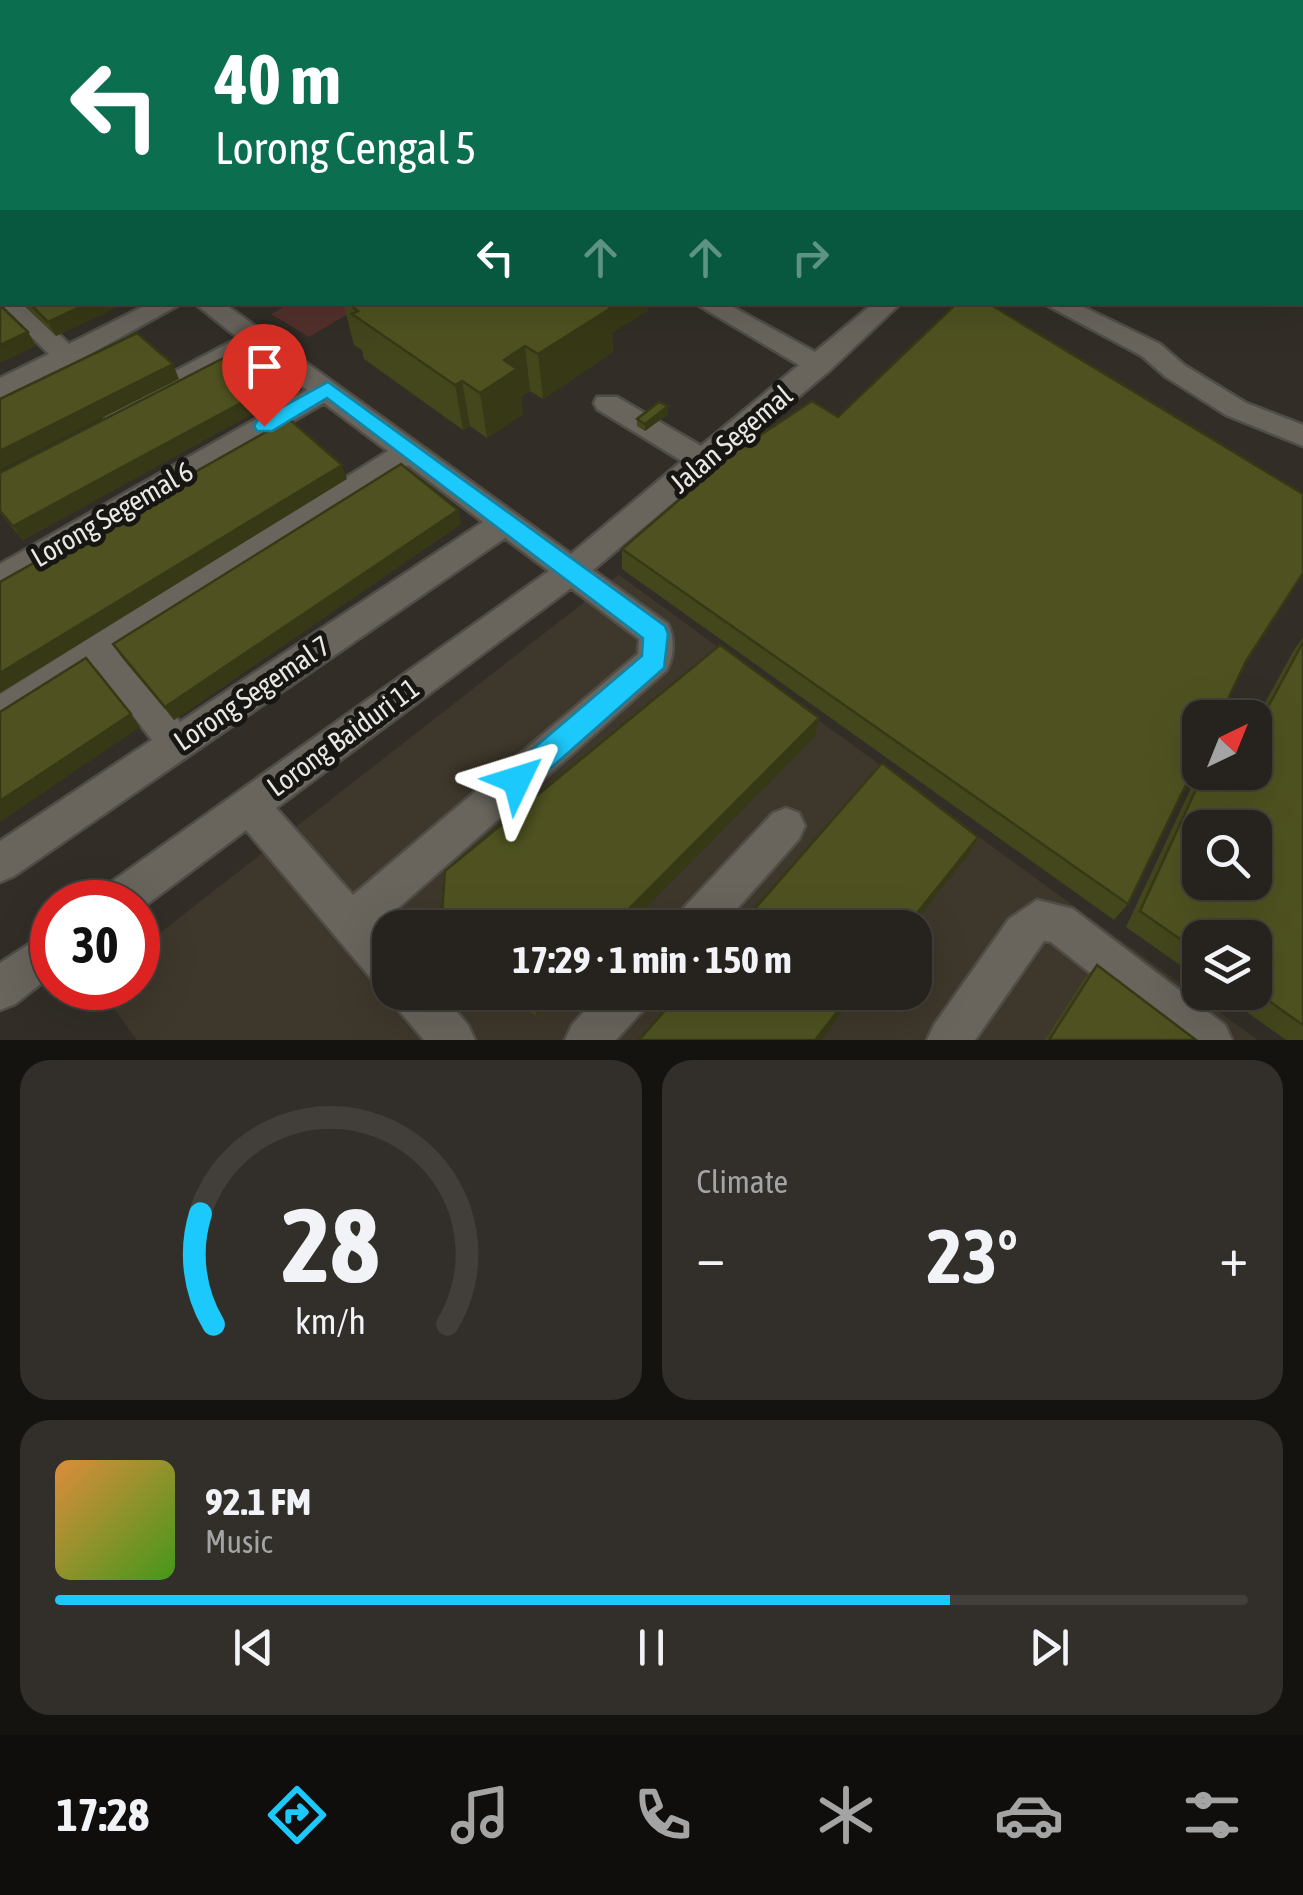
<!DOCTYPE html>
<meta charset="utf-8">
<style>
:root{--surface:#26221d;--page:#322f2a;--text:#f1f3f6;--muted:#a4a4a4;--line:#423f3b;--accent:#1cc9fc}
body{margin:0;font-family:"Asap Condensed",sans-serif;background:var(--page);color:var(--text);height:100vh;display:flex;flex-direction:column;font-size:38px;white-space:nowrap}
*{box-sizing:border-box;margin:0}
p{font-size:32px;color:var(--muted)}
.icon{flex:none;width:55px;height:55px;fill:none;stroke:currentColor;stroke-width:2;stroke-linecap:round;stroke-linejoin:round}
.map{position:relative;height:1040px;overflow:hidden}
.side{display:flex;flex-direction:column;gap:20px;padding:20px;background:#151310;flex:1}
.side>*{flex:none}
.top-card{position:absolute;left:0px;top:0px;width:1305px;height:305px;box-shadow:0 10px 40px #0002,0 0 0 2px var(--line);background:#0b6e4f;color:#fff;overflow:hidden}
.needle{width:65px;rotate:43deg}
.controls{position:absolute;left:1182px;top:700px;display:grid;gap:20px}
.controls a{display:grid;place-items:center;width:90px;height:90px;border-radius:20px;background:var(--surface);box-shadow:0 10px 40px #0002,0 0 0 2px var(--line);font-size:50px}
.speed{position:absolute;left:30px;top:880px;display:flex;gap:20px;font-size:50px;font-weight:700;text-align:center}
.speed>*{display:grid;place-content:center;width:130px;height:130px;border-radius:50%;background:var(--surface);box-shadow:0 10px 40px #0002,0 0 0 2px var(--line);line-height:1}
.speed .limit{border:15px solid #d22;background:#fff;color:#111}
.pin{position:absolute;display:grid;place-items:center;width:85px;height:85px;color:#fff;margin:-102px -42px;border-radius:50% 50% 50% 0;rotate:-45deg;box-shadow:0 0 10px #0007}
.pin .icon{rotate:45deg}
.me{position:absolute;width:110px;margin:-55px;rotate:49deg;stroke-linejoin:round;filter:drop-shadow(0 0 8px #0008)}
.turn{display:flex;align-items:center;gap:35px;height:210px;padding:0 50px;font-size:45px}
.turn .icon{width:130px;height:130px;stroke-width:2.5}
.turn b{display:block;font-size:70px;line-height:85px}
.lanes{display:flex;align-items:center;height:95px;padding:0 50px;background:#0003;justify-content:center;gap:50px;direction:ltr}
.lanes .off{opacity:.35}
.big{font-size:75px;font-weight:700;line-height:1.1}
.side .widget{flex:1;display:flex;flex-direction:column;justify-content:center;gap:15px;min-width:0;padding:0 35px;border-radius:30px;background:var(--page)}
.side .dial{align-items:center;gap:0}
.dial svg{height:260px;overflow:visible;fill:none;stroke:var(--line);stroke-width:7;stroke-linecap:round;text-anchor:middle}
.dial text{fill:var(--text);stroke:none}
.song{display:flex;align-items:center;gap:30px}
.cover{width:120px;height:120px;border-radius:15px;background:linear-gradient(135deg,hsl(30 70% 55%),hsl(100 70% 35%))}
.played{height:10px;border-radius:5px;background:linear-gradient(90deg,var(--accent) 75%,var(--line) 75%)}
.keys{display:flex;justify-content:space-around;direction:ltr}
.heat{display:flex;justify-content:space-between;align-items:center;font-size:55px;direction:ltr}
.side .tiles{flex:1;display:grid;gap:20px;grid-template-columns:1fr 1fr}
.widget:last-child{grid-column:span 2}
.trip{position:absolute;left:372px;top:910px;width:560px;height:100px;border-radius:30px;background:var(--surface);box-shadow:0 10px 40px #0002,0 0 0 2px var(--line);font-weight:700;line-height:100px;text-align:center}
.tab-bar{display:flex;height:160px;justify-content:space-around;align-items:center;background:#0f0e0c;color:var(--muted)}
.tab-bar .icon{width:70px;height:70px}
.tab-bar .current{color:var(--accent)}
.tab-bar b{font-size:45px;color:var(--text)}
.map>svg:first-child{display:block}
.built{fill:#3e372b;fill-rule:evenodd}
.green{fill:#53312c}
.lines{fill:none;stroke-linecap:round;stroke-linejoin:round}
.minor-casing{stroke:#4f4d47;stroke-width:5}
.minor{fill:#69655d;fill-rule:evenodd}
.wall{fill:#44471c}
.shaded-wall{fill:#373916}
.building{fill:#4f5220;stroke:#373916;stroke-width:2.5;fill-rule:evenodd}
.route{fill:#1cc9fc;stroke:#1283a4;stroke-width:2.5}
.labels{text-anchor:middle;stroke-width:10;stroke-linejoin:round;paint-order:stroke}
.street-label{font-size:28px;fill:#eae8e4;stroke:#181613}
</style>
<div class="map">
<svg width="1303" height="1040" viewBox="0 0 1303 1040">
<rect width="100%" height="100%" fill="#322e27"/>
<path class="built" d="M619,575L1258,1040H137L99,988H138V950ZM390,928H915V992H390Z"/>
<path class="green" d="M291,303H367L309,337L271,314Z"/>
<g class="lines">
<defs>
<path id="minor" d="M29,0H49L50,2H30Z
M107,0H128L129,2H108Z
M1000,0H1022L1023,2H1001Z
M1302,26H1303V36H1302Z
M0,156H2V170H0Z
M1,297L2,302H25L69,344L152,302H184L76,362L0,398V378L49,354L1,307Z
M193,302H222L571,554L682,461L597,409L594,403L597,397H617L701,446L799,365L693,302H724L815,352L875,302H902L829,371L593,570L668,624C675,638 674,656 667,670L379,925L390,937V989L375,983L246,830L138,911V902H97L103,888L549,571L505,538L14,876L0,882V841L152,740L96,668L0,727V694L388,451L324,403L0,591V564L307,390L254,350L127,421H107L103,414L107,407L238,338ZM408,465L483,522L180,722L122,652ZM571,588L639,639L638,654L353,895L276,808Z
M1041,302H1073L1160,344L1184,365L1246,403L1303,425V446L1226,415L1166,377L1142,356Z
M786,808L799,813L805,826L799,839L720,928H672L678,914L773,813Z
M1037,900L1073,909L1225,1025L1232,1040H1175L1051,942L1044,941L975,1040H927L934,1025L1009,919Z
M52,929V975L15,1004L0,1010V963Z
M390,992H440L468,1025L475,1040H424L396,1007Z
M602,992H652L646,1007L616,1040H565L572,1025Z"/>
</defs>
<use href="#minor" class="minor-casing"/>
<use href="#minor" class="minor"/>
</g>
<path class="wall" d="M20,302H128L56,336Z
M343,302H648V310L612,333L613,352L543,399L530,391L521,397L523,414L487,438L470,426L463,430L364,359L362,350L354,345Z
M295,390L23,540L0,513V473Z
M668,406V414L645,431L637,426V419Z
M838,417L1246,661L1128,904L1114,920L622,569V549Z
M461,524L174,720L122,658L113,644Z
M1303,638V1040H1286L1219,992H1255V938H1200V979L1126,927L1200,769V772H1255V721L1294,650Z
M1097,965L1196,1040H1045L1084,979Z
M505,992H562L537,1017Z"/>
<path class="shaded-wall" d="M91,302L128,303L56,336L48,322Z
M596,302H648V310L612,333L613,352L543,399L538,354Z
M28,332L36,346L0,363V345Z
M525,346L530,391L521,397L523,414L487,438L480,393L504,360Z
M173,364L179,379L0,470V451Z
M291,376L295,390L23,540L13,526Z
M462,381L470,426L463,430L455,385Z
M668,406V414L645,431V424Z
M342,465L347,479L0,693V673Z
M458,510L461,524L174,720L165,707Z
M131,714L140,727L0,822V801Z
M819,718L815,737L626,928H610Z
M978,837L969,854L910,928H905Z
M545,992H562L537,1017L533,1004Z
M853,992H858L821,1040H815Z"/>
<path class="building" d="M0,186L2,188V279L0,277Z
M28,302H91L48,322Z
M346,302H603L611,308L538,354L525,346L504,360L517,369L480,393L462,381L455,385L352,314L358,311Z
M958,302H986L1303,494V573L1246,661L1219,718H1200V756L1128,904L622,549L736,451L812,401L838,417Z
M0,305L28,332L0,345Z
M137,333L173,364L0,451V399Z
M251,344L291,376L13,526L0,511V473Z
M659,402L668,406L645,424L637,419Z
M289,419L342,465L0,673V582Z
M401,464L458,510L165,707L113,644Z
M1303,642V1025L1255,991V938H1200V953L1140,911L1204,772H1255V731ZM1200,828H1255V882H1200Z
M720,645L819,718L610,928H441L445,871Z
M86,658L131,714L0,801V712Z
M882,763L978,837L905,928H738Z
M1097,965L1196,1040H1049Z
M519,992H545L533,1004Z
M681,992H853L815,1040H639Z"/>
<path class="route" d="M328,382L665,626L668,634L664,668L527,789L517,793L507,789L503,780L507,771L642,656L643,638L327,398L272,431H257L254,426L257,421Z"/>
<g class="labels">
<g class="street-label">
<text transform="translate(731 439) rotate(-40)" y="10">Jalan Segemal</text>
<text transform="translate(112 514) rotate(-30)" y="10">Lorong Segemal 6</text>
<text transform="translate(252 693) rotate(-34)" y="10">Lorong Segemal 7</text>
<text transform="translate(343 737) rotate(-36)" y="10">Lorong Baiduri 11</text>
</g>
</g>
</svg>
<div class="controls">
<a><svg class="needle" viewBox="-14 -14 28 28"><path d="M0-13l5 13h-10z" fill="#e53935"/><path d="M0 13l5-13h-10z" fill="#a4a4a4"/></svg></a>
<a><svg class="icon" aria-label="search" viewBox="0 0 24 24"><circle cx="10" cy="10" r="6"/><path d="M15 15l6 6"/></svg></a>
<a><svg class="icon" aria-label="layers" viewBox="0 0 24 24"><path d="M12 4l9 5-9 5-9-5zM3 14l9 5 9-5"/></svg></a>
</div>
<div class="speed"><div class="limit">30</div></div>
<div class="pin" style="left:264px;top:426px;background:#d93025"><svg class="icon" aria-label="arrive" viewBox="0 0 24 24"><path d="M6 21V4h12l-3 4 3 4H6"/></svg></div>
<svg class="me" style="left:517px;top:780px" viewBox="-20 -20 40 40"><path d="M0-17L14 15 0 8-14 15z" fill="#1cc9fc" stroke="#fff" stroke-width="4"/></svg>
<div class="trip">17:29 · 1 min · 150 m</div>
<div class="top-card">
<div class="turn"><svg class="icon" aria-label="left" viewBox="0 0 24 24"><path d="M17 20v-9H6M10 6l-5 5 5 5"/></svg><div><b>40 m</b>Lorong Cengal 5</div></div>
<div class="lanes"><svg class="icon" aria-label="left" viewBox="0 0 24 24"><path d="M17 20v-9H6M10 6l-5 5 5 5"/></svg><svg class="icon off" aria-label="ahead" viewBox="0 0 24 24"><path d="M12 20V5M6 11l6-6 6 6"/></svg><svg class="icon off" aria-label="ahead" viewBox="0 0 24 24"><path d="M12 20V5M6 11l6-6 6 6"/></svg><svg class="icon off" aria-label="right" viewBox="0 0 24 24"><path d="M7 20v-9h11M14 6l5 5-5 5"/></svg></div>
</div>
</div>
<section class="side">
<div class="tiles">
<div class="widget dial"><svg viewBox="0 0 100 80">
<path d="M14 69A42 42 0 1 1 86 69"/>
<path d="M14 69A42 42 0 0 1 10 35" stroke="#1cc9fc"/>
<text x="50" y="56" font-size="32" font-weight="700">28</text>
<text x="50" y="72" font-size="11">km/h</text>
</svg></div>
<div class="widget"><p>Climate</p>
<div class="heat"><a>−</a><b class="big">23°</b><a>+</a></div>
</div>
<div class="widget">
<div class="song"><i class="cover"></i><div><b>92.1 FM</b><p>Music</p></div></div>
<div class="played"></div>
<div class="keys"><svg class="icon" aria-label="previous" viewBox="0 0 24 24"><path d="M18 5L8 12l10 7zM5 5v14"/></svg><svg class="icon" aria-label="pause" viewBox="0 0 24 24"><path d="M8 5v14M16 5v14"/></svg><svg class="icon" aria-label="next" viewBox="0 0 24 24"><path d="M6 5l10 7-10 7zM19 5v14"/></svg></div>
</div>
</div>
</section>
<nav class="tab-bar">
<b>17:28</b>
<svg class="icon current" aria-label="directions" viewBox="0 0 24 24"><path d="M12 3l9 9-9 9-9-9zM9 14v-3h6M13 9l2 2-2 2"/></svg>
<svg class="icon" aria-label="music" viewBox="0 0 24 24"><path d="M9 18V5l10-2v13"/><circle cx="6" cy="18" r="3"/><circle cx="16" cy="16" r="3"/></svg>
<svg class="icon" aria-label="phone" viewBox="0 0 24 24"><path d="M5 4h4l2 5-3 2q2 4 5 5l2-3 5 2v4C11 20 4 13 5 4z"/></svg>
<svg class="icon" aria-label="climate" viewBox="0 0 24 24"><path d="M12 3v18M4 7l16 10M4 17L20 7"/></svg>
<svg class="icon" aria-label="car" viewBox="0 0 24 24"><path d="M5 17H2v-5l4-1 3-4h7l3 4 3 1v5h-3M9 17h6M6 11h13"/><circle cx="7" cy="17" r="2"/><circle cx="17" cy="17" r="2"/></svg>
<svg class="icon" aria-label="filters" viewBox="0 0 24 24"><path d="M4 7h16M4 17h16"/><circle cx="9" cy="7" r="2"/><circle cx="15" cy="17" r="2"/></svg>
</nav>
